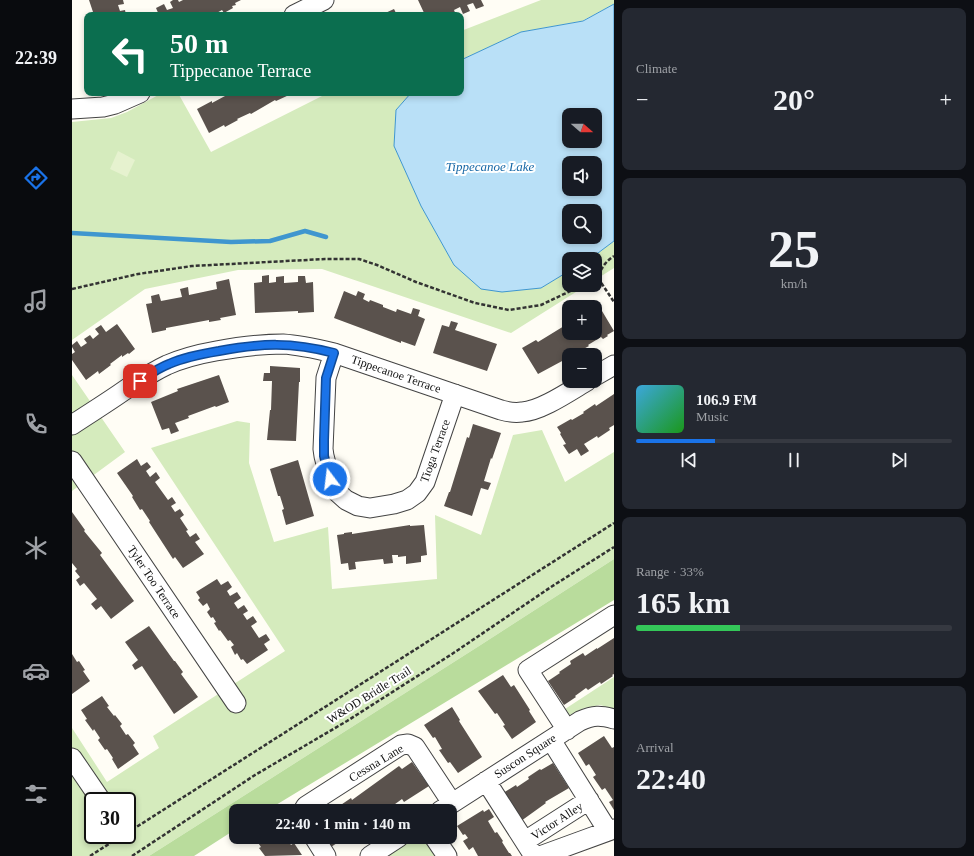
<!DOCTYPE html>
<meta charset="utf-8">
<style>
:root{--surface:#171b24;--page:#242831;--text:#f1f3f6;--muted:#9ea1a6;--line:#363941;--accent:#1a73e8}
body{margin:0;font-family:"Times New Roman",serif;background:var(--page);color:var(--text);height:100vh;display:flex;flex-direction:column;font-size:15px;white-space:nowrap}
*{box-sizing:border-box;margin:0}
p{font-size:13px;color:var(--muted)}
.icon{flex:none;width:22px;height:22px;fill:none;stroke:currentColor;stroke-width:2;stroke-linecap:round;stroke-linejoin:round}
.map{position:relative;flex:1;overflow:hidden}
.details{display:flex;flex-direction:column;gap:8px;padding:8px;background:#0d0f14;width:360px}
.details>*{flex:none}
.guide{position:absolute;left:12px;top:12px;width:380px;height:84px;border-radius:8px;box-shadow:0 2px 6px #0003;background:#0b6e4f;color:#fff;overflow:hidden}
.needle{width:26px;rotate:110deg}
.tools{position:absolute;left:490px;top:108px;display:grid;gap:8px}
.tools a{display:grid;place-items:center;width:40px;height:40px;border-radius:8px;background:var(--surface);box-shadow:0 2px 6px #0003;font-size:20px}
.speed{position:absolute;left:12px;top:792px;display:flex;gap:8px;font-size:20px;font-weight:700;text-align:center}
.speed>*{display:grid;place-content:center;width:52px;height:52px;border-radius:50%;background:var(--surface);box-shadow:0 2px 6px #0003;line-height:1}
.speed .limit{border:2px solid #111;border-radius:6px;background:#fff;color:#111}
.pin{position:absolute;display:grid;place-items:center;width:34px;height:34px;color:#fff;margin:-17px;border-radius:8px;box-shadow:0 2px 6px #0006}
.me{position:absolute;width:44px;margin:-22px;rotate:345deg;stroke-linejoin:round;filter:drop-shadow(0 0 3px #0008)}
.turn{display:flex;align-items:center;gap:14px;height:84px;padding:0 20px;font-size:18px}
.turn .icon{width:52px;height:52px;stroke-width:2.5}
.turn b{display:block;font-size:28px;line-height:34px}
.big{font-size:30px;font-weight:600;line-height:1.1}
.details .widget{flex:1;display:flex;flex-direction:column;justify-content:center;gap:6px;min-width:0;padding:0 14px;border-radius:8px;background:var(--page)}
.details .dial{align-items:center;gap:0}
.dial b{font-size:52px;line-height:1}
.song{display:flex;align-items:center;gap:12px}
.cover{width:48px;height:48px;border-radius:6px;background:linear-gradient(135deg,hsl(200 70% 55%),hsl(120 70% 35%))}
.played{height:4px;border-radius:2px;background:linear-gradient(90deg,var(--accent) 25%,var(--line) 25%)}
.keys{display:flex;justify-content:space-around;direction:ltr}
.heat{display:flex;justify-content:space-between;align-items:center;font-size:22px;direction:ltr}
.charge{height:6px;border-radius:3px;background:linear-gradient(90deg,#34c759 33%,var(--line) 0)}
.trip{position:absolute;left:157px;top:804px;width:228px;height:40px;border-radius:8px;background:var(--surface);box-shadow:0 2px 6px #0003;font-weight:600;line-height:40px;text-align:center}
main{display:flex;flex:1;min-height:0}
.menu{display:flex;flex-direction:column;width:72px;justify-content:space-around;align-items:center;background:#090b0e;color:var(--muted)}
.menu .icon{width:28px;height:28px}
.menu .current{color:var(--accent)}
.menu b{font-size:18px;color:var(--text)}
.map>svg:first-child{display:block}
.green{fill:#d5ebbd;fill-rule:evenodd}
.forest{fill:#b9dc9c}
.pitch{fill:#e6f2cf}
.water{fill:#b9e0f7;stroke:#3f96cf;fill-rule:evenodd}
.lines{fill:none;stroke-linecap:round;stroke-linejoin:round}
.stream{stroke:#3f96cf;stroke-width:4.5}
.building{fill:#5a524d}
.street-casing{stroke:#444;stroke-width:21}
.path{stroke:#333;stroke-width:2.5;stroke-dasharray:4 2;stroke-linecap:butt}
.street{stroke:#fff;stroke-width:19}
.route-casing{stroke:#114b97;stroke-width:10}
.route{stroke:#1a73e8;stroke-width:7}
.labels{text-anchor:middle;stroke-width:4;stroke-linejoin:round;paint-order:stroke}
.street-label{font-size:12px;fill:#111;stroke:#fff}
.water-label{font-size:13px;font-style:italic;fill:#1768a6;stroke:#fff}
</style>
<main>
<nav class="menu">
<b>22:39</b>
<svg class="icon current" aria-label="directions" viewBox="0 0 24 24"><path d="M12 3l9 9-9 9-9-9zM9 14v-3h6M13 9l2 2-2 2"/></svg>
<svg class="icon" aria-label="music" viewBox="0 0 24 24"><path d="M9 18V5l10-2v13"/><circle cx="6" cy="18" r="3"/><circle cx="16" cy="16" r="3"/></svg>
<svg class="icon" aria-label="phone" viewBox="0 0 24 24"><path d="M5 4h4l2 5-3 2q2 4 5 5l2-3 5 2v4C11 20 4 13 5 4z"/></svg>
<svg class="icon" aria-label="climate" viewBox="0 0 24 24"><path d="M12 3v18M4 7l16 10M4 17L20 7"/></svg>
<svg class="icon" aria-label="car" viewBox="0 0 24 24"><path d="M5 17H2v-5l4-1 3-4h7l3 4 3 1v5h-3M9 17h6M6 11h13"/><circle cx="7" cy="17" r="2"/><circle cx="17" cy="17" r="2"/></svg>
<svg class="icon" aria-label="filters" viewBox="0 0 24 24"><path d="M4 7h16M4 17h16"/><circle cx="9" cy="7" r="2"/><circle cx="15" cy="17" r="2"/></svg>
</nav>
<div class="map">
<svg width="542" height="856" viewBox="0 0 542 856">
<rect width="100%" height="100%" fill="#fffdf5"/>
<path class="green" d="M469,0H542V4L510,21L449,32L389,60V31Z
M90,93H106L139,152L256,93H339L324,110L322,146L349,206L382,265L469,288L497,271V285H515L439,333L250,269L166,270L73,289L0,340V122L39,118L55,112Z
M542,241V268L523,280V259H518Z
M0,375L53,452L0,491Z
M165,421L178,423L177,463L202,542L256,527L260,589L365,579L363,515L409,535L441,435L470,430L493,482L542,452V559L407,646L77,856H0V728L35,782L87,748L81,736L213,651L79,448ZM21,801H55V835H21Z
M542,677V709L528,705L512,708L496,716L490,711Z
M342,837H357L369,856H312Z"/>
<path class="forest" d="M542,559V600L194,811H164V829L122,856H77L407,646Z"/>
<path class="pitch" d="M46,151L63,160L55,177L38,169Z"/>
<path class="water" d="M542,4V241L518,259H497V271L469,288L430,292L409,289L382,265L349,206L322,146L324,110L339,93H389V60L449,32L511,21ZM497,115H523V141H497ZM497,163H523V189H497ZM497,211H523V237H497Z"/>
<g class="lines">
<path class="stream" d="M0,233L159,242L198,241L233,231L254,237"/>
</g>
<path class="building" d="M17,0H51L52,4L46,5L48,11L53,10L54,15H22Z
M101,0H106L107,2L111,0H169L163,3L164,5L160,6L161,8L152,13L150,10L141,15H87L84,8L92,4L95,10L101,8L98,2Z
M346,0H409L412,6L404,9L401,3L395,5L398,11L391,14L388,7L382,10L384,15H375L374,14L371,15H353Z
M322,9L325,15H309Z
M155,93H216L217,95L204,101L203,100L179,114L178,113L165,119L166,120L153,127L152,125L137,133L125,109L140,101V103L153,96L152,94Z
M197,275V283L204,282V277L212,276V283L226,282V276H233L234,283L241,282L242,312L226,313V311L183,313L182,283L190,282V276Z
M157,279L164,315L148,318L149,320L137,322V320L94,328V330L80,333L74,304L80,303L79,296L87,294L89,301L110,297L108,289L116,287L117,295L145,289L144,282Z
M272,291L284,296L286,291L293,294L291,299L297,302L298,300L311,305V307L324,312L325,309L339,314L341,308L348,310L346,316L353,319L343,346L329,341V343L262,318Z
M527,306L542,331L535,335L536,336L531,339L529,337L516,345L517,346L504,353V352L497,355L492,359V360L466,374L450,348L464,340L466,342L497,323V333H523V308Z
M379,321L386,323L383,330L425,344L415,371L361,353L370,325L377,327Z
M45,324L63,349L57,354L56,353L50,357V355L38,364L39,365L27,374L26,371L14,380L0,360V354L3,352L0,347V345L5,341L9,347L15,343L12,339L18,335L21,339L27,334L23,329L29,325L34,332Z
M198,366L228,368V382H227L224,441L195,440L198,410H199L200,381H191L192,373H198Z
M147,375L157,402L144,407L143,406L116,416L117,418L103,423L107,431L99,434L97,428L90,430L79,402L106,391L105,389Z
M542,394V425L537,428L538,430L526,438L525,436L512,444L517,451L509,456L505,449L497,454L491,445L494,444L488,434L489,433L485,427L499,419L500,420L512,413L511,412L523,404L524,406Z
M401,424L429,433L420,459L419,458L412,481L419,483L416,490L409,488L400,516L372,506L377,492H378L395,437L397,438Z
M65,459L69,466L75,462L79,467L74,471L78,477L84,472L88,478L83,482L96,500L100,497L104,503L99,506L103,512L108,509L112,515L108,518L116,530L114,531L118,537L124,533L128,539L123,542L132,554L111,568L103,557L101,559L77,522L78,521L70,509L68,510L60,497L61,496L45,473Z
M226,460L242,516L214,525L210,510L212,509L208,496H206L198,469Z
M0,512L13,530L12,531L30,553L28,555L62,601L39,619L29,606L24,610L19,604L25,599L12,583L8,586L4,580L8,577L3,571L5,569L0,563Z
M338,525V526L352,525L355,555L349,556V562L334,564V556L326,557V555H320L321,563L312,564L311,559L283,562L284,569L277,570L276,563L269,564L265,535L272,534V533L280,532V534Z
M145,579L149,585L156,581L160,587L155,591L158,596L165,592L169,598L162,603L166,609L172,605L176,611L171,614L175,620L181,616L185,622L179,626L187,638L194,634L198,640L192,644L196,650L175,664L171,659L169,660L165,653L163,655L159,647L162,645L158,640L156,641L148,630L147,631L142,623L144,622L141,617L139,618L135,612L138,609L135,603L131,606L126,600L128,598L124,592Z
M77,626L102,661H103L111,672L109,674L126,697L102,714L70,666L63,670L60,665L66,660L53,642Z
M542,638V674L540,675L541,676L529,684L528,682L516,690L514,688L503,696L504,697L492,705L476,681L488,673L487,672L499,664L498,661L511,653L513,656L525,648V649Z
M0,654L5,662L7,661L13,670L11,671L18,681L0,694Z
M431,675L439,687L442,685L458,710L457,711L464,722L440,739L431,726L433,725L425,713L423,714L406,691Z
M30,696L37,706L35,707L42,716L43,715L50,724L48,726L54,735L56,734L63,743L61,745L67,754L46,769L40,759L41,758L35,749L33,750L26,740L28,738L22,729L21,731L13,720L15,719L9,710Z
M380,707L388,720L387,721L410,757L386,773L378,762L376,763L367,750L370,749L363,737L361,738L352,725Z
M532,736L540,748L542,747V810L537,802L541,800L533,788L530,790L521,777L524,775L517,764L514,766L506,753Z
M340,762L357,786L332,802L330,799L319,807L320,809L318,811H260L279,798L280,800L327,766L330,769Z
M481,763L497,788L473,802L474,803L449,821L431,793L444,785L445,787L457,779L456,777L468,769L469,770Z
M417,809L422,817L416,821L423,833L425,832L431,841L430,842L437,853H438L440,856H406L401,847L397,850L391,841L396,838L393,834L391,835L385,826L411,810L412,812Z
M182,837H214L219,845L222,843L230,855L193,856L187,848L189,847Z
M252,837H276L272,840L271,839L259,847Z"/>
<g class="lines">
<defs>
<path id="street" d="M222,15L252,0
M0,109L31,107L43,104L68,93
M262,353L254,378L251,449L252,456L258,479L264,491L274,500L286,506L298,508L322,504L335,500L345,493L353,482L383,394
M523,376L542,365
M0,425C18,413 36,402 53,390C67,381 80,372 95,365C111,358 127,354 144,351C166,347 188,344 211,344C228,345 245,349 262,353L429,410C436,412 443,413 450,412C469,411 498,391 515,381
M0,461L164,703
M495,730L456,670L542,615
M479,740L536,831
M0,758L28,799
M414,781L462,856
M231,811L234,806L329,745L336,744L343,747L380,803
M368,811L508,721C522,715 528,715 542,719
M242,837L254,856
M362,837L375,856
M453,841L517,800
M298,856L327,837
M468,856L542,829"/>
</defs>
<use href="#street" class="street-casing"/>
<path class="path" d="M526,278L542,302
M523,280L526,278C528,269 534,261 542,256
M0,289L66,274L120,266L253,259H287L305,265L344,282L403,303L437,310L469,305L511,285
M55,833L542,523
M18,856L51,835
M60,856L183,775L275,721L380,654L479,587L542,547"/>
<use href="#street" class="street"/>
</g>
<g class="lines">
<defs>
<path id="route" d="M68,381C77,375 86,368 97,364C113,357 129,354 147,351C189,343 220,342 262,353L254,378L252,440V456L258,479"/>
</defs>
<use href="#route" class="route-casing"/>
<use href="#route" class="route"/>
</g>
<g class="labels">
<g class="street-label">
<text transform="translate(324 374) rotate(19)" y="4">Tippecanoe Terrace</text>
<text transform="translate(363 451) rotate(-70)" y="4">Tioga Terrace</text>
<text transform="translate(82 582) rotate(56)" y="4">Tyler Too Terrace</text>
<text transform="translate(297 695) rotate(-32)" y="4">W&amp;OD Bridle Trail</text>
<text transform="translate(453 756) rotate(-33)" y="4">Suscon Square</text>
<text transform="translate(304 763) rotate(-31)" y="4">Cessna Lane</text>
<text transform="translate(485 821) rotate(-33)" y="4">Victor Alley</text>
</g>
<g class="water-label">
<text x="418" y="171">Tippecanoe Lake</text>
</g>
</g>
</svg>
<div class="tools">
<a><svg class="needle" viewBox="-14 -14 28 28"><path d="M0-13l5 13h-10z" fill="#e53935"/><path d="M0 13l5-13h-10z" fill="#9ea1a6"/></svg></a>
<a><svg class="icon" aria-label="sound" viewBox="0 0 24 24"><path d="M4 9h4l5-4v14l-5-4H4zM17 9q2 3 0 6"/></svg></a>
<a><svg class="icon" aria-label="search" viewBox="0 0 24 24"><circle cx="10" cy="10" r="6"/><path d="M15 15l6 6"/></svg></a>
<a><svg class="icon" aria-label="layers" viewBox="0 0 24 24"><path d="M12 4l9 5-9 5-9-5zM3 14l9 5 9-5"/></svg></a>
<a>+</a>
<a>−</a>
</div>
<div class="speed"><div class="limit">30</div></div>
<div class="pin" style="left:68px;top:381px;background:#d93025"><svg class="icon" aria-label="arrive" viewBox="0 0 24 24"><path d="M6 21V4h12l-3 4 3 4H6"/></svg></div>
<svg class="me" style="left:258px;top:479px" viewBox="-20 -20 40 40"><circle r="17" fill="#1a73e8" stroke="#fff" stroke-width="3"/><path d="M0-11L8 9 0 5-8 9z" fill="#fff"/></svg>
<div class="trip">22:40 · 1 min · 140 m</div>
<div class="guide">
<div class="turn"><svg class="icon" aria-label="left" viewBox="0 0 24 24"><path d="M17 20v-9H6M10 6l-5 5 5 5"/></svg><div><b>50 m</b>Tippecanoe Terrace</div></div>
</div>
</div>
<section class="details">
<div class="widget"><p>Climate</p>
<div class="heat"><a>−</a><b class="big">20°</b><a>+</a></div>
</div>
<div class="widget dial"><b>25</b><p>km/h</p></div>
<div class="widget">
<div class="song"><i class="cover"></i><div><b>106.9 FM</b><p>Music</p></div></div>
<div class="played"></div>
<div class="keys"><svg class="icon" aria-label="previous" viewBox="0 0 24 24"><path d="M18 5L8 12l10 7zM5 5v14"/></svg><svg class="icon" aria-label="pause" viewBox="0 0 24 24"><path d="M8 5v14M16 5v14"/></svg><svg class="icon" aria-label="next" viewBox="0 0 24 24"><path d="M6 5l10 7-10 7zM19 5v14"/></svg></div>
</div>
<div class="widget"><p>Range · 33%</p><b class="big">165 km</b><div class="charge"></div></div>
<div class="widget"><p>Arrival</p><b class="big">22:40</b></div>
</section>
</main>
